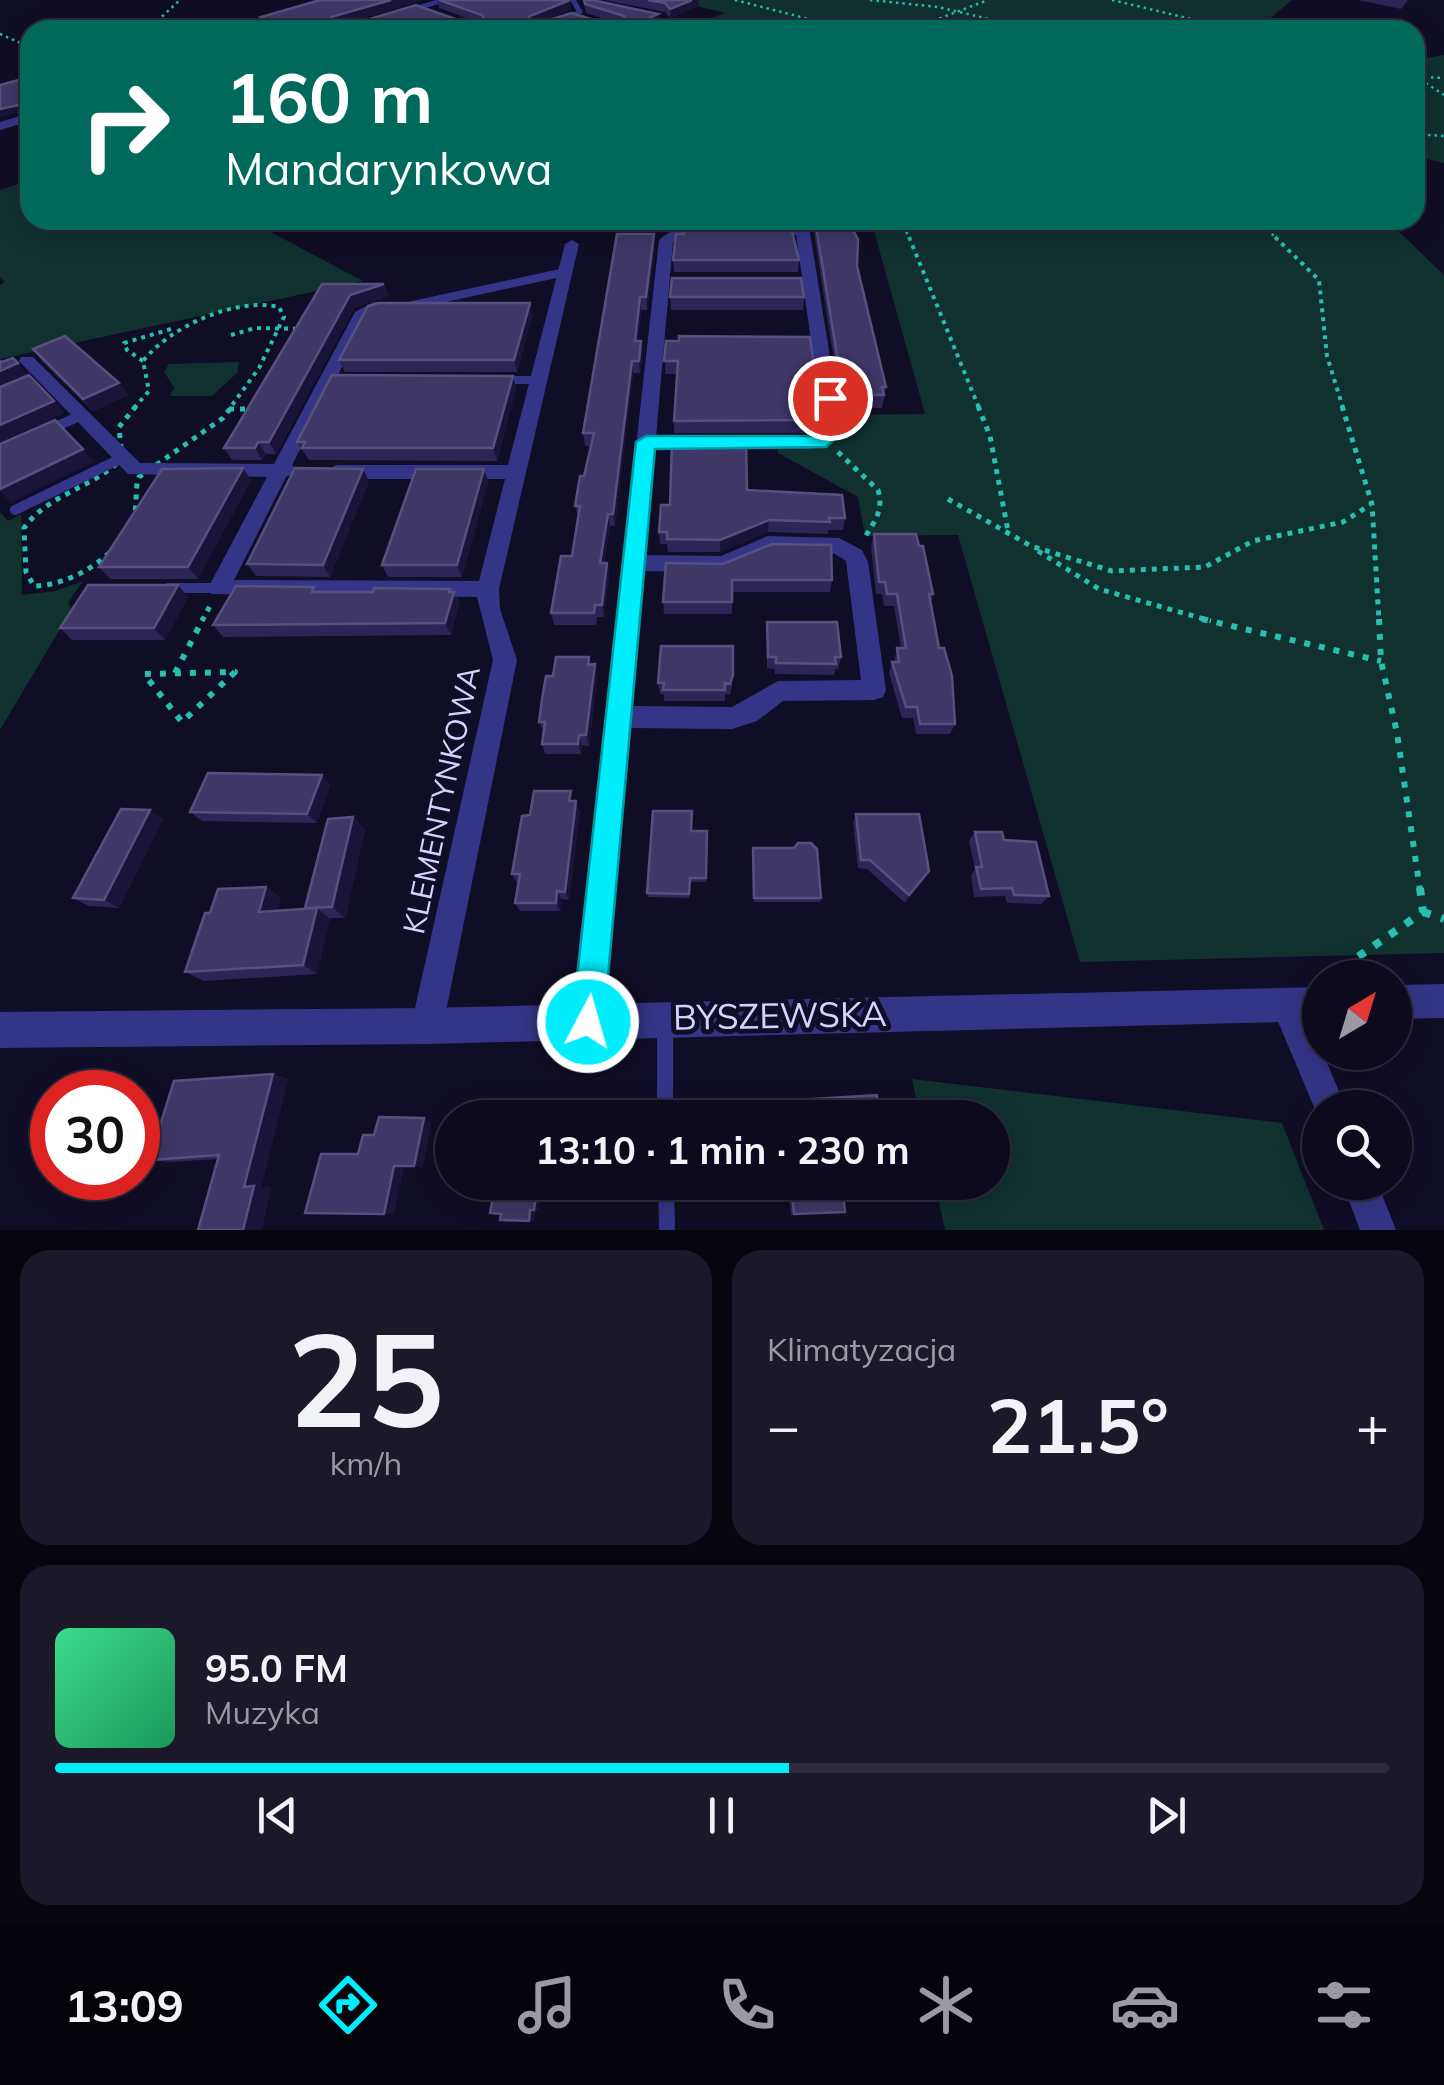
<!DOCTYPE html>
<html lang="pl">
<meta charset="utf-8">
<style>
:root{--surface:#0c0a1c;--page:#1a1829;--text:#f1f3f6;--muted:#9a9aa3;--line:#2c2b3b;--accent:#00edfd}
body{margin:0;font-family:Mulish,sans-serif;background:var(--page);color:var(--text);height:100vh;display:flex;flex-direction:column;font-size:38px;white-space:nowrap}
*{box-sizing:border-box;margin:0}
p{font-size:32px;color:var(--muted)}
.icon{flex:none;width:55px;height:55px;fill:none;stroke:currentColor;stroke-width:2;stroke-linecap:round;stroke-linejoin:round}
.map{position:relative;height:1230px;overflow:hidden}
.details{display:flex;flex-direction:column;gap:20px;padding:20px;background:#07060f;flex:1}
.details>*{flex:none}
.top-card{position:absolute;left:20px;top:20px;width:1405px;height:210px;border-radius:30px;box-shadow:0 5px 25px #0003,0 0 0 2px var(--line);background:#00695c;color:#fff;overflow:hidden}
.needle{width:65px;rotate:38deg}
.controls{position:absolute;left:1302px;top:960px;display:grid;gap:20px}
.controls a{display:grid;place-items:center;width:110px;height:110px;border-radius:50%;background:var(--surface);box-shadow:0 5px 25px #0003,0 0 0 2px var(--line);font-size:50px}
.speed{position:absolute;left:30px;top:1070px;display:flex;gap:20px;font-size:50px;font-weight:700;text-align:center}
.speed>*{display:grid;place-content:center;width:130px;height:130px;border-radius:50%;background:var(--surface);box-shadow:0 5px 25px #0003,0 0 0 2px var(--line);line-height:1}
.speed .limit{border:15px solid #d22;background:#fff;color:#111}
.pin{position:absolute;display:grid;place-items:center;width:85px;height:85px;color:#fff;margin:-42px;border:5px solid #fff;border-radius:50%;box-shadow:0 2px 10px #0007}
.me{position:absolute;width:110px;margin:-55px;rotate:6deg;stroke-linejoin:round;filter:drop-shadow(0 0 8px #0008)}
.turn{display:flex;align-items:center;gap:35px;height:210px;padding:0 40px;font-size:45px}
.turn .icon{width:130px;height:130px;stroke-width:2.5}
.turn b{display:block;font-size:70px;line-height:85px}
.big{font-size:75px;font-weight:700;line-height:1.1}
.details .tile{flex:1;display:flex;flex-direction:column;justify-content:center;gap:15px;min-width:0;padding:0 35px;border-radius:30px;background:var(--page)}
.details .dial{align-items:center;gap:0}
.dial b{font-size:130px;line-height:1}
.song{display:flex;align-items:center;gap:30px}
.cover{width:120px;height:120px;border-radius:15px;background:linear-gradient(135deg,hsl(150 70% 55%),hsl(150 70% 35%))}
.played{height:10px;border-radius:5px;background:linear-gradient(90deg,var(--accent) 55%,var(--line) 55%)}
.keys{display:flex;justify-content:space-around;direction:ltr}
.heat{display:flex;justify-content:space-between;align-items:center;font-size:55px;direction:ltr}
.details .tiles{flex:1;display:grid;gap:20px;grid-template-columns:1fr 1fr}
.tile:last-child{grid-column:span 2}
.trip{position:absolute;left:435px;top:1100px;width:575px;height:100px;border-radius:50px;background:var(--surface);box-shadow:0 5px 25px #0003,0 0 0 2px var(--line);font-weight:700;line-height:100px;text-align:center}
.tab-bar{display:flex;height:160px;justify-content:space-around;align-items:center;background:#05040b;color:var(--muted)}
.tab-bar .icon{width:70px;height:70px}
.tab-bar .selected{color:var(--accent)}
.tab-bar b{font-size:45px;color:var(--text)}
.map>svg:first-child{display:block}
.green{fill:#10312e}
.lines{fill:none;stroke-linecap:round;stroke-linejoin:round}
.path-far4{stroke:#26bfb0;stroke-width:2.5;stroke-dasharray:2.5 4;stroke-linecap:butt}
.path-far3{stroke:#26bfb0;stroke-width:4;stroke-dasharray:4 5;stroke-linecap:butt}
.path-far2{stroke:#26bfb0;stroke-width:5;stroke-dasharray:5 6;stroke-linecap:butt}
.path-far1{stroke:#26bfb0;stroke-width:6;stroke-dasharray:6 9;stroke-linecap:butt}
.path{stroke:#26bfb0;stroke-width:8;stroke-dasharray:8 11;stroke-linecap:butt}
.service-far3{stroke:#353588;stroke-width:5}
.service-far2{stroke:#353588;stroke-width:8}
.service-far1{stroke:#353588;stroke-width:10}
.service{stroke:#353588;stroke-width:16}
.minor{fill:#353588;fill-rule:evenodd}
.tertiary{fill:#353588;fill-rule:evenodd}
.wall{fill:#2d2555}
.shaded-wall{fill:#1a143a}
.building{fill:#3f3867;stroke:#57507f;stroke-width:2.5}
.route{fill:#00edfd;stroke:#009aa4;stroke-width:2.5}
.labels{text-anchor:middle;stroke-width:10;stroke-linejoin:round;paint-order:stroke}
.street-label{font-size:30px;fill:#d6d2ff;stroke:#100d26}
.near-street-label{font-size:35px;fill:#d6d2ff;stroke:#100d26}
</style>
<div class="map">
<svg width="1444" height="1230" viewBox="0 0 1444 1230">
<rect width="100%" height="100%" fill="#100d26"/>
<path class="green" d="M672,0H1292L1256,30H680L725,13Z
M1444,55V163L1415,156V60Z
M30,180V220H248L363,281L0,359V285L5,282L0,277V190Z
M871,220H1387L1444,275V953L1080,962L958,535L865,536L858,497L778,453V449C805,449 847,454 841,415L925,414Z
M239,362L237,373L212,396H170L174,387L164,372L169,364Z
M0,512L8,521L21,514L22,595L55,591L83,581L68,603L72,609L0,730Z
M912,1079L1282,1123L1324,1230H945L935,1183L992,1182V1118L920,1117Z"/>
<g class="lines">
<path class="path-far4" d="M735,0L851,30
M870,0L938,7L1035,30
M1112,0L1237,30
M133,30L156,22L180,0
M909,30L988,0
M0,34L30,47
M1415,76L1444,95
M1418,77L1444,78
M1415,134L1444,136
M901,220L910,240
M1258,220L1278,240"/>
<path class="path-far3" d="M909,237L979,408
M1275,237L1319,280L1327,356L1343,408
M231,335L255,328L302,329
M143,361L127,350L124,343L171,329
M134,408L149,391L143,361C170,327 235,297 279,307L284,317L259,368L230,408"/>
<path class="path-far2" d="M136,406L119,427L122,458C93,489 49,493 24,528L26,572L34,586C74,585 120,555 134,516C138,503 134,490 139,477L223,418L232,406
M978,406L990,436L1008,531
M1342,406L1372,504L1379,621
M229,409H251
M838,452L878,490C884,509 875,521 865,537
M948,499L1031,546L1112,571L1205,567L1253,541L1343,522L1370,505
M1038,551L1099,589L1211,621
M202,621L211,604"/>
<path class="path-far1" d="M1202,619L1381,661
M1379,619L1381,661L1397,733L1420,890
M235,672L182,722L144,674Z
M175,673L203,619"/>
<path class="path" d="M1423,912L1444,919
M1327,978L1423,912L1420,888"/>
<path class="service-far3" d="M565,18L580,12L573,0"/>
<path class="service-far2" d="M413,305L565,272
M501,380H539"/>
<path class="service-far1" d="M48,430L80,416
M15,510L122,458
M168,588H219"/>
<path class="service" d="M665,1023V1118
M666,1182L667,1230"/>
<path class="minor" d="M794,220H808L842,432L832,444L812,449H655L645,555L721,556L768,536L839,538L862,550L868,562L886,690L883,697L874,700L783,701L757,721L732,729L630,728L604,1021L599,1032L588,1037L577,1032L572,1021L659,240C674,226 703,220 721,231C707,240 688,232 673,242L656,437H812L824,431L796,235H761L754,231L761,227H795ZM770,552L835,554L846,561L861,680L778,681L732,707L632,706L644,571L723,572Z
M572,240L579,244L499,589L500,609L517,660L443,1026L438,1037L427,1042L416,1037L411,1026L493,660L477,597L211,594L208,588L267,477L128,474L19,361L21,357H33L140,463L274,464L355,312L374,302L399,303V309L378,312L367,318L292,465L299,471L286,477L234,580L479,581L505,479H336L326,472L336,465H508L565,244Z
M1287,989L1298,994L1346,1108H1320V1121L1271,1005L1276,994Z
M1342,1182H1377L1396,1230H1360Z"/>
<path class="tertiary" d="M436,0H452L352,30H335Z
M30,113V121L0,130V122Z
M1444,984V1018L1395,1019V985Z
M1320,987V1021L427,1044L0,1048V1012L427,1008Z"/>
</g>
<path class="wall" d="M423,0L340,25L478,27L483,24L439,8L437,0L571,9L531,26L618,27L624,25L586,13L583,0L658,14L659,23L643,30H336L334,26L333,30L320,28L319,30H273L265,26L261,17Z
M604,0H699V6L670,18L665,12Z
M1358,0H1408L1401,9Z
M812,220H847L886,387L882,408H857L856,399L848,400L846,392H839Z
M655,246L647,310H641L638,341H641L643,354L640,373H633L615,526H610L604,563H607L609,575L604,617H597L596,625H554L551,613L572,556L578,518L575,506L591,446H585L583,433Z
M673,260H799L798,272H674Z
M322,284H384L388,296L355,307L276,454H266L262,460H232L224,448Z
M670,297H804L803,310H671Z
M532,315L517,372H345L339,360Z
M666,341L816,380L815,393H809L812,420L810,433H674V421L677,374H665Z
M33,349L119,383L128,395L93,411L43,362Z
M513,376L516,389L497,461L309,460L297,442Z
M243,468L251,480L198,579H110L99,567Z
M484,469L488,482L462,577H388L382,565Z
M369,481L330,577L256,576L247,564Z
M747,490L845,518L843,530H828V534L768,532L720,552H668L667,544H660L659,532L670,505Z
M874,534L919,546L933,594L931,602L955,724L950,734H916L913,718H902L889,673L892,662H894L897,648H901L894,606H884L882,594H876L871,546Z
M666,563L832,580L830,592H732V614H664L663,602Z
M178,585L188,597L165,640H72L60,628Z
M317,592H454L459,604L451,635L223,637L213,625Z
M767,622L841,657L838,669H835L834,675L775,674V669L767,668Z
M733,646L732,686L730,695L725,694V701H664V694H660L658,683Z
M589,657L591,664L597,676L589,746L582,745L581,754H545L542,744L544,732L539,722L553,676Z
M322,775L330,785L317,823L202,821L190,812Z
M574,801L580,811L569,900L561,899L560,911H520L515,903L519,883H517L512,874L530,815Z
M856,814L929,871L924,880L905,903L867,869L858,868L853,823Z
M353,817L365,830L345,918H330L317,974L204,981L185,972L210,913L266,887L281,898L277,910L306,909Z
M163,819L119,908L89,906L73,898Z
M692,831H707L706,882H690L689,898L648,897L647,893Z
M975,832L1004,840L1049,896L1041,904L1007,903L1005,896L974,897L971,875L975,869L969,841Z
M753,848L821,898L820,902H754Z
M273,1074L288,1079L261,1187L271,1188L261,1230L218,1159L169,1162L149,1160Z
M798,1100L880,1118L796,1115L795,1105Z
M788,1182H842L840,1212L791,1215Z"/>
<path class="shaded-wall" d="M391,0H423L337,26L334,25L333,30H332L329,23L331,17Z
M570,0L571,9L532,25L529,30L527,21L530,16Z
M692,0H699V6L670,18V9Z
M658,14L659,23L643,30H622Z
M317,19L319,30H313Z
M28,103L30,110L0,117V109Z
M654,234L655,246L647,310L646,297Z
M384,284L388,296L355,307L276,454L269,442L350,295Z
M640,297L641,310L637,354L635,341Z
M530,303L532,315L517,372L514,360Z
M641,341L643,354L640,373L639,361Z
M632,361L633,373L615,526L613,514Z
M18,363L28,376L0,388V371Z
M513,376L516,389L497,461L493,448Z
M119,383L128,395L93,411L83,399Z
M54,401L64,413L0,443V425Z
M258,442L266,454L262,460L255,448Z
M83,449L94,462L11,502L0,491V489Z
M243,468L251,480L198,579L188,567Z
M363,469L369,481L330,577L323,565Z
M484,469L488,482L462,577L457,565Z
M608,514L610,526L602,575L600,563Z
M769,520L768,532L720,552V540Z
M607,563L609,575L604,617L602,605Z
M178,585L188,597L165,640L154,628Z
M450,589L459,604L451,635L445,623Z
M595,664L597,676L589,746L586,735Z
M579,735L582,745L581,754L578,744Z
M322,775L330,785L317,823L307,814Z
M576,801L580,811L569,900L565,892Z
M150,810L163,819L119,908L104,900Z
M353,817L365,830L345,918L332,907Z
M929,871L924,880L905,903L909,895Z
M266,887L281,898L274,922L259,912Z
M557,891L561,899L560,911L556,903Z
M317,908L330,919L317,974L303,965Z
M273,1074L288,1079L261,1187L271,1188L261,1230H243L244,1187Z
M424,1118L432,1121L423,1168L414,1166Z
M394,1166L404,1168L394,1214H384Z
M538,1182H543L539,1211L534,1210Z
M530,1210L536,1211L534,1222L529,1221Z"/>
<path class="building" d="M320,0H391L331,17L329,23L317,19L313,30H288L261,17Z
M439,0H570L530,16L527,21L531,26L571,13L618,27L625,25L624,16L585,4L584,0H592L658,14L623,30H395L385,27L374,30H351L334,25H350L416,5L478,27L486,21L482,15Z
M648,0H692L670,9L665,3Z
M30,77V124L22,119L29,116L28,103L0,109V85Z
M815,220H847L858,239L857,266L886,387H882L884,395H859L858,387H850L848,379L841,380Z
M791,227L799,260H673L676,234H684L683,230Z
M617,234H654L646,297H640L635,341H641L639,361H632L613,514H608L600,563H607L602,605H595L594,613H551L561,556H572L580,506H575L580,476H584L594,433H583Z
M672,278H801L804,297H670Z
M322,284H384L350,295L269,442H258L255,448H224Z
M379,303H530L514,360H339L368,306Z
M65,336L119,383L83,399L33,349Z
M679,336L810,337L816,380H808L812,420L674,421L678,361H664L666,341H679Z
M13,358L18,363L0,371V361L2,362Z
M29,375L54,401L0,425V387Z
M332,375L513,376L493,448H302L305,442H297Z
M55,420L83,449L0,489V444Z
M672,440H746L747,490L842,495L845,518H829L830,522L769,520L720,540L667,539V532H659L661,505H670Z
M243,468L188,567H99L162,469Z
M295,468L363,469L323,565L247,564Z
M416,469H484L457,565H382Z
M874,534H916L919,546H923L933,594H929L939,648H944L952,676L955,724H920L917,707H906L892,662H899L897,648H906L897,594H887L885,582H879Z
M772,544L831,545L832,580H732V602H663L666,563L723,564Z
M88,585H178L154,628H60Z
M236,586L314,587L312,592H373L374,588L450,589L449,592H454L445,623L213,625Z
M767,622H837L841,657H835L836,664L776,663V657H768Z
M661,646H733V675L730,684L725,683V690H663L664,683H658Z
M556,657H589L588,665L595,664L586,735H579L578,744H542L545,722H539L542,699L546,676H553Z
M208,773L322,775L307,814L190,812Z
M534,791H571L569,801H576L565,892L557,891L556,903H515L520,874H512L522,816L530,815Z
M121,809L150,810L104,900L73,898Z
M653,811H692L691,831H707L706,878H690L689,894L647,893Z
M856,814H919L929,871L909,895L870,860H861Z
M353,817L332,907L305,908L328,819Z
M975,832H1002L1004,840L1036,842L1049,896L1014,895L1012,888L981,889L976,867H982Z
M798,843H811L817,849L821,898H754L753,848H794Z
M266,887L259,912L317,908L303,965L185,972L205,913H210L218,889Z
M273,1074L244,1187L254,1186L243,1230H198L219,1155L149,1160L174,1081Z
M877,1095L880,1118H754L800,1115L798,1100Z
M481,1115L509,1118H480Z
M379,1117L424,1118L414,1166H394L384,1214L305,1213L321,1154H358L363,1135H374Z
M496,1182H538L534,1210H530L529,1221L500,1220L501,1214L490,1213Z
M791,1182H842L845,1212L794,1214Z"/>
<path class="route" d="M830,392L839,398L843,432L826,447L655,449L604,1022L600,1033L588,1037L577,1033L572,1022L636,442L646,436H815L824,430L821,398Z"/>
<g class="labels">
<g class="street-label">
<text transform="translate(442 800) rotate(-78)" y="10">KLEMENTYNKOWA</text>
</g>
<g class="near-street-label">
<text transform="translate(780 1016) rotate(-1)" y="12">BYSZEWSKA</text>
</g>
</g>
</svg>
<div class="controls">
<a><svg class="needle" viewBox="-14 -14 28 28"><path d="M0-13l5 13h-10z" fill="#e53935"/><path d="M0 13l5-13h-10z" fill="#9a9aa3"/></svg></a>
<a><svg class="icon" aria-label="search" viewBox="0 0 24 24"><circle cx="10" cy="10" r="6"/><path d="M15 15l6 6"/></svg></a>
</div>
<div class="speed"><div class="limit">30</div></div>
<div class="pin" style="left:830px;top:398px;background:#d93025"><svg class="icon" aria-label="arrive" viewBox="0 0 24 24"><path d="M6 21V4h12l-3 4 3 4H6"/></svg></div>
<svg class="me" style="left:588px;top:1022px" viewBox="-20 -20 40 40"><circle r="17" fill="#00edfd" stroke="#fff" stroke-width="3"/><path d="M0-11L8 9 0 5-8 9z" fill="#fff"/></svg>
<div class="trip">13:10 · 1 min · 230 m</div>
<div class="top-card">
<div class="turn"><svg class="icon" aria-label="right" viewBox="0 0 24 24"><path d="M7 20v-9h11M14 6l5 5-5 5"/></svg><div><b>160 m</b>Mandarynkowa</div></div>
</div>
</div>
<section class="details">
<div class="tiles">
<div class="tile dial"><b>25</b><p>km/h</p></div>
<div class="tile"><p>Klimatyzacja</p>
<div class="heat"><a>−</a><b class="big">21.5°</b><a>+</a></div>
</div>
<div class="tile">
<div class="song"><i class="cover"></i><div><b>95.0 FM</b><p>Muzyka</p></div></div>
<div class="played"></div>
<div class="keys"><svg class="icon" aria-label="previous" viewBox="0 0 24 24"><path d="M18 5L8 12l10 7zM5 5v14"/></svg><svg class="icon" aria-label="pause" viewBox="0 0 24 24"><path d="M8 5v14M16 5v14"/></svg><svg class="icon" aria-label="next" viewBox="0 0 24 24"><path d="M6 5l10 7-10 7zM19 5v14"/></svg></div>
</div>
</div>
</section>
<nav class="tab-bar">
<b>13:09</b>
<svg class="icon selected" aria-label="directions" viewBox="0 0 24 24"><path d="M12 3l9 9-9 9-9-9zM9 14v-3h6M13 9l2 2-2 2"/></svg>
<svg class="icon" aria-label="music" viewBox="0 0 24 24"><path d="M9 18V5l10-2v13"/><circle cx="6" cy="18" r="3"/><circle cx="16" cy="16" r="3"/></svg>
<svg class="icon" aria-label="phone" viewBox="0 0 24 24"><path d="M5 4h4l2 5-3 2q2 4 5 5l2-3 5 2v4C11 20 4 13 5 4z"/></svg>
<svg class="icon" aria-label="climate" viewBox="0 0 24 24"><path d="M12 3v18M4 7l16 10M4 17L20 7"/></svg>
<svg class="icon" aria-label="car" viewBox="0 0 24 24"><path d="M5 17H2v-5l4-1 3-4h7l3 4 3 1v5h-3M9 17h6M6 11h13"/><circle cx="7" cy="17" r="2"/><circle cx="17" cy="17" r="2"/></svg>
<svg class="icon" aria-label="filters" viewBox="0 0 24 24"><path d="M4 7h16M4 17h16"/><circle cx="9" cy="7" r="2"/><circle cx="15" cy="17" r="2"/></svg>
</nav>
